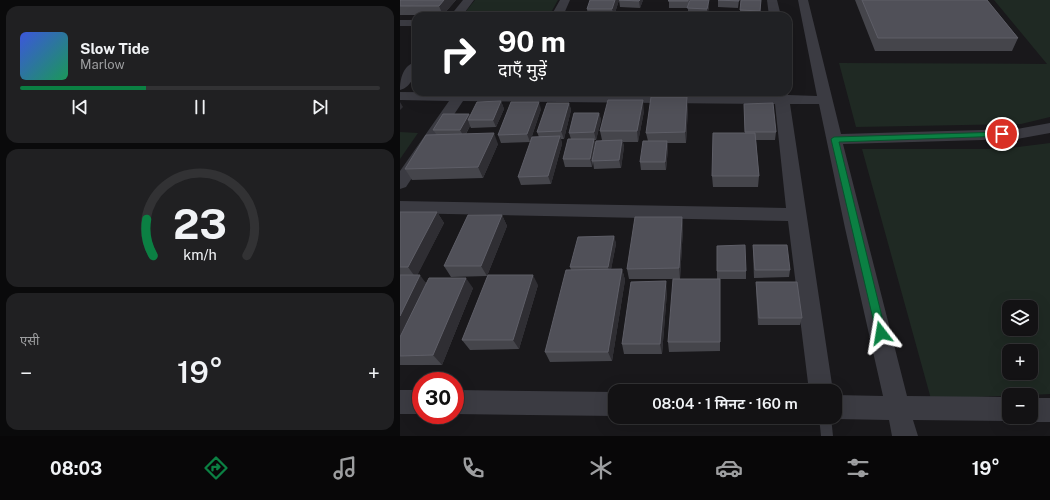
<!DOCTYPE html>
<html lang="hi">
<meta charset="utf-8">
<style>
:root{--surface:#131214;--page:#202022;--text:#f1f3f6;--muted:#9d9ea0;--line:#323234;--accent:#0b8043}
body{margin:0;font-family:"Public Sans","Noto Sans Devanagari",sans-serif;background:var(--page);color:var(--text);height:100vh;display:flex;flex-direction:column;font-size:15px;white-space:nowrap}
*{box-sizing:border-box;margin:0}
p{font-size:13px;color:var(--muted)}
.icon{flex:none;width:22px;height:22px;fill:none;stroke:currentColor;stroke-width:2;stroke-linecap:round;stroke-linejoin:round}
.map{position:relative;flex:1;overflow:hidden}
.side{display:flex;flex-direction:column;gap:6px;padding:6px;background:#0a0a0b;width:400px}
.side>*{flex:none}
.banner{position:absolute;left:12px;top:12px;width:380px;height:84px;border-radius:12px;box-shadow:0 4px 16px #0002,0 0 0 1px var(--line);background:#202124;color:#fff;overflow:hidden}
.tools{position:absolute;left:602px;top:300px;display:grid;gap:8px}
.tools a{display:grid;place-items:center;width:36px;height:36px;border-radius:8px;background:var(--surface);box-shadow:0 4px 16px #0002,0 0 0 1px var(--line);font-size:20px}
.speed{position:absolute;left:12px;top:372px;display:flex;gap:8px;font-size:20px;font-weight:700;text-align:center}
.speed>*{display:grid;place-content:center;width:52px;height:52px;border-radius:50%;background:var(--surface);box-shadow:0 4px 16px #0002,0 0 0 1px var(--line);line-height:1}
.speed .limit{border:6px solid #d22;background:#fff;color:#111}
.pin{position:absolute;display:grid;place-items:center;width:34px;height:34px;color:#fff;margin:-17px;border:2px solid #fff;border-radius:50%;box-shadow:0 1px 4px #0007}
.me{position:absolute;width:44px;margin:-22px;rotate:346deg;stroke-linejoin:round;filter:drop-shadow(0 0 3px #0008)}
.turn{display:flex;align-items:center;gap:14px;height:84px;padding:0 20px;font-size:18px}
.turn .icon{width:52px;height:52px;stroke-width:2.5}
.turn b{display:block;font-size:28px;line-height:34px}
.big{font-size:30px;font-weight:600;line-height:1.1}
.side .widget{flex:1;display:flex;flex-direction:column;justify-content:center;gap:6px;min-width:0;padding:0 14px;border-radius:12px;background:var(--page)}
.side .dial{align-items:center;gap:0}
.dial svg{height:104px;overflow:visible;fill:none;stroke:var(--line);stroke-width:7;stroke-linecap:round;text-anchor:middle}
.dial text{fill:var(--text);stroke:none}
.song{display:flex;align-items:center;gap:12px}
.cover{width:48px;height:48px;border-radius:6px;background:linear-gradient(135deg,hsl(230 70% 55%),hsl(150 70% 35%))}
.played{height:4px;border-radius:2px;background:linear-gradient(90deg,var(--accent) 35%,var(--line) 35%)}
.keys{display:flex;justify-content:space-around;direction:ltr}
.heat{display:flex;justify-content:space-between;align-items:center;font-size:22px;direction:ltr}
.trip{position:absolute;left:208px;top:384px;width:234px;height:40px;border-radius:12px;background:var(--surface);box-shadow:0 4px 16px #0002,0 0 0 1px var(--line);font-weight:600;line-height:40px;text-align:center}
.tabs{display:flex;height:64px;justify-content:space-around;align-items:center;background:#080708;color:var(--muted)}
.tabs .icon{width:28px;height:28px}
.tabs .selected{color:var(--accent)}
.tabs b{font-size:18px;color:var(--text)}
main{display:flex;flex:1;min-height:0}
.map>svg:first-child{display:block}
.green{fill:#1f2923;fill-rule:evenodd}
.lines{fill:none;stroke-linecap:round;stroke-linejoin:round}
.service{fill:#3b3b42;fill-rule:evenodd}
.minor{fill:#3b3b42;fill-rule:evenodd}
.wall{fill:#45454b}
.shaded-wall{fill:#2f2e33}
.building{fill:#505058;stroke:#5e5e67}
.route{fill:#0b8043;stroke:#07532c}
</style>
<main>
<section class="side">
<div class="widget">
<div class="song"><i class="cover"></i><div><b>Slow Tide</b><p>Marlow</p></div></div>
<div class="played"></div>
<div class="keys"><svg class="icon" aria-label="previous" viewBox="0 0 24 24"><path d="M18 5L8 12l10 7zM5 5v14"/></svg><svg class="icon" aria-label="pause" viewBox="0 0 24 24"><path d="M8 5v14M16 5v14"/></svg><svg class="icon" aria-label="next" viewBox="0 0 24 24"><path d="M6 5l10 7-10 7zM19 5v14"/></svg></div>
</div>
<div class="widget dial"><svg viewBox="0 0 100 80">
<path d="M14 69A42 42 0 1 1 86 69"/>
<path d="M14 69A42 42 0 0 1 9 41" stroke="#0b8043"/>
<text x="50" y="56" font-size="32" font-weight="700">23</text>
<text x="50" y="72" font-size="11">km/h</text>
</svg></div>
<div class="widget"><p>एसी</p>
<div class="heat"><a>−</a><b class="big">19°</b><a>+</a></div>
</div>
</section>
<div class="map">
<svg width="650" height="436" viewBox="0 0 650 436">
<rect width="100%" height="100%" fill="#19181b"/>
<path class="green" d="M75,0H158L149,16H62Z
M594,0H650V117L621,124L456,127L439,63L647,64Z
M0,132L18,133L0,159Z
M650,143V394L531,399L462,149H603ZM609,307H631V329H609ZM609,351H631V373H609Z"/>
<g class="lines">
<path class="service" d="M419,417H431L433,436H421Z"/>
<path class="minor" d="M63,0H74L62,16H50Z
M160,0H170L163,16H151Z
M367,0H377L381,16H369Z
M398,0H408L441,134L617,129L650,123V133L617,139L443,144L507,396L609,397V417L618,418L609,421L513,420L518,436H492L489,420L435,419L430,417H435V395L483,396L445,228L419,104H390L433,391H409L388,221L0,213V201L386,208L375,104L63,101L6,187L0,189V171L49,101L0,100V92L374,95V92H388V95L417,96Z
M0,20H16V26H0Z
M16,62C16,73 12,87 0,90C0,79 3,65 16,62Z
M0,390H21V414H0Z
M55,390L215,392V416L55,414Z
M631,398H650V422H631L622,419V417H631Z"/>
</g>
<path class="wall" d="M0,0H56L43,15H0Z
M219,0L214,16H188L187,9Z
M219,0H243L240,8L220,7Z
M269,0H289V4L309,7L307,16L288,15V8H269Z
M318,0H339L338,8L318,7Z
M361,0L360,16H340V10Z
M455,0H587L618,38L612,51H475Z
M16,59V69L13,63Z
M101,101L104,109L96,127L71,128L70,126L66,134L98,144L83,178L12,180L5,169L36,134L33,130L69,114L70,116Z
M169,103L171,110L164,139H161L162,144L151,184L121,185L118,177L139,137L137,132Z
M344,104L376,132L375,140H356L359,176L358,187H313L312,176L345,133Z
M288,108L286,143H267L268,148L266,170H241L240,162L248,141L246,133Z
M141,109L130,142L101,143L98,135Z
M244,111L238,142H223L224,147L221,168L194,169L193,162L192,167H165L163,159L171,139L169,133L199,113L201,120L196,140H194L196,145L202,140L200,131Z
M0,212H37L44,223L17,275L26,283L73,288L42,365H0Z
M102,215L107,226L87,276L51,277L44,266Z
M282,217L283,228L280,279H229L227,269Z
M214,236L216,244L211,269H222L225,280L212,361L150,362L145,352L171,270L170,267Z
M353,245L390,270L389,277L354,278L353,252Z
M317,246L346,271V279H317Z
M320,279V351L269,352L268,342Z
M356,282L402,318L400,325H358L356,289Z
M138,285L119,349L70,350L62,340Z
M267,292L262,354H224L222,344Z"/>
<path class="shaded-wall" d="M44,0H56L43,15L39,6Z
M215,0H219L214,16L212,9Z
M240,0H243L240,8L239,1Z
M309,0V7L307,16V9Z
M287,97L288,108L286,143L285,132Z
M243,100L244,111L238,142L237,131Z
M101,101L104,109L96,127L93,120Z
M0,102L3,107L0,110Z
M139,102L141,109L130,142L127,134Z
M169,103L171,110L164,139L161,131Z
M199,113L201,120L196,140L194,132Z
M69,114L72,120H68L70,126L64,137L60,130Z
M94,133L98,144L83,178L78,167Z
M160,136L162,144L151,184L148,176Z
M194,139L196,147L192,161V167L190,159Z
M222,140L224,147L221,168L219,160Z
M267,141L268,148L266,170L265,162Z
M37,212L44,223L16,278L8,267Z
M102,215L107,226L87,276L81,266Z
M282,217L283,228L280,279L279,268Z
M214,236L216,244L210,275L208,267Z
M222,269L225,280L212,361L208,352Z
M20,275L28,286L0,344V316Z
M133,275L138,285L119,349L113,340Z
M66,278L73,288L42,365L33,355Z
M266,281L267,292L262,354L260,344Z"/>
<path class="building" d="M1,0H44L39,6H0V1Z
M190,0H215L212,9H187Z
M219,0H240L239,1Z
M269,0H288V1H268Z
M290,0H309L307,9L287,8Z
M318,0H339V1Z
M341,0H361L360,11L340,10Z
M462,0H587L618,38H478Z
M16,59V63H13Z
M251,97H287L285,132L246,133Z
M208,100H243L237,131H200Z
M101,101L93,120H68L77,102Z
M111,102H139L127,134L98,135Z
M147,103H169L161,131L137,132Z
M373,103L376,132H345L344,104Z
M174,113H199L194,132L169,133Z
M43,114H69L60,130H33Z
M94,133L78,167L5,169L26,135Z
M313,133H355L359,176H312Z
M160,136L148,176L118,177L132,137Z
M168,139H194L190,159H163Z
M222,140L219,160L192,161L196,141Z
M243,141H267L265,162H240Z
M0,212H37L8,267H0Z
M68,215H102L81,266H44Z
M235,217H282L279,268L227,269Z
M214,236L208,267H170L178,237Z
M345,245L346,271H317V246Z
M353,245H387L390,270H355Z
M222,269L208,352H145L166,270Z
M0,275H20L0,316Z
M88,275H133L113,340H62Z
M29,278H66L33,355L0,356V337Z
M273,279H320V342H268Z
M266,281L260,344H222L231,282Z
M356,282H397L402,318H359Z"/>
<path class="route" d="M602,132L604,133V136L439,142L486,333L485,336L481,338L477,336L431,139L434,137Z"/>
</svg>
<div class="tools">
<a><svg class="icon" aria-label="layers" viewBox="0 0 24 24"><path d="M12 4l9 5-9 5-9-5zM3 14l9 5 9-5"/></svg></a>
<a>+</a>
<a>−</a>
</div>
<div class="speed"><div class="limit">30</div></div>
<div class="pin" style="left:602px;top:134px;background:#d93025"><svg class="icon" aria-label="arrive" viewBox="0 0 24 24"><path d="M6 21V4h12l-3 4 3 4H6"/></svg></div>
<svg class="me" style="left:481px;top:333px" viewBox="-20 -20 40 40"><path d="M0-17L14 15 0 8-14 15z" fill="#0b8043" stroke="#fff" stroke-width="4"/></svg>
<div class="trip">08:04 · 1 मिनट · 160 m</div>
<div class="banner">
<div class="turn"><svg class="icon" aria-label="right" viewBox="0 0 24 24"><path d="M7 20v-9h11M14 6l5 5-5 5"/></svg><div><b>90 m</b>दाएँ मुड़ें</div></div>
</div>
</div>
</main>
<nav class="tabs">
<b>08:03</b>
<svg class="icon selected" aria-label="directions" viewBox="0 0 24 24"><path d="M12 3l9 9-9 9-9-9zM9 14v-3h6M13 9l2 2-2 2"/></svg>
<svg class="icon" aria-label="music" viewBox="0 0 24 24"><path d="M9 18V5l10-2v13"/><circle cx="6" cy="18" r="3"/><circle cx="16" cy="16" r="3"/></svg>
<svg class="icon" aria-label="phone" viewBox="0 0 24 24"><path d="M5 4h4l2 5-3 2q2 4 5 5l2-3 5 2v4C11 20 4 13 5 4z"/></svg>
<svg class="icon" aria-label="climate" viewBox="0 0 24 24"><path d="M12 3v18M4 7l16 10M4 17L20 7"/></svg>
<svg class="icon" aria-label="car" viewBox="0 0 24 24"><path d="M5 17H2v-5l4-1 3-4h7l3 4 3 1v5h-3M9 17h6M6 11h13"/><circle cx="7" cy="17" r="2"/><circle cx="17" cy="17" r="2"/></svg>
<svg class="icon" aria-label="filters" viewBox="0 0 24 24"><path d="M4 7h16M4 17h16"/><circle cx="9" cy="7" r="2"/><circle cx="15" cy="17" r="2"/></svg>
<b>19°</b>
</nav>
